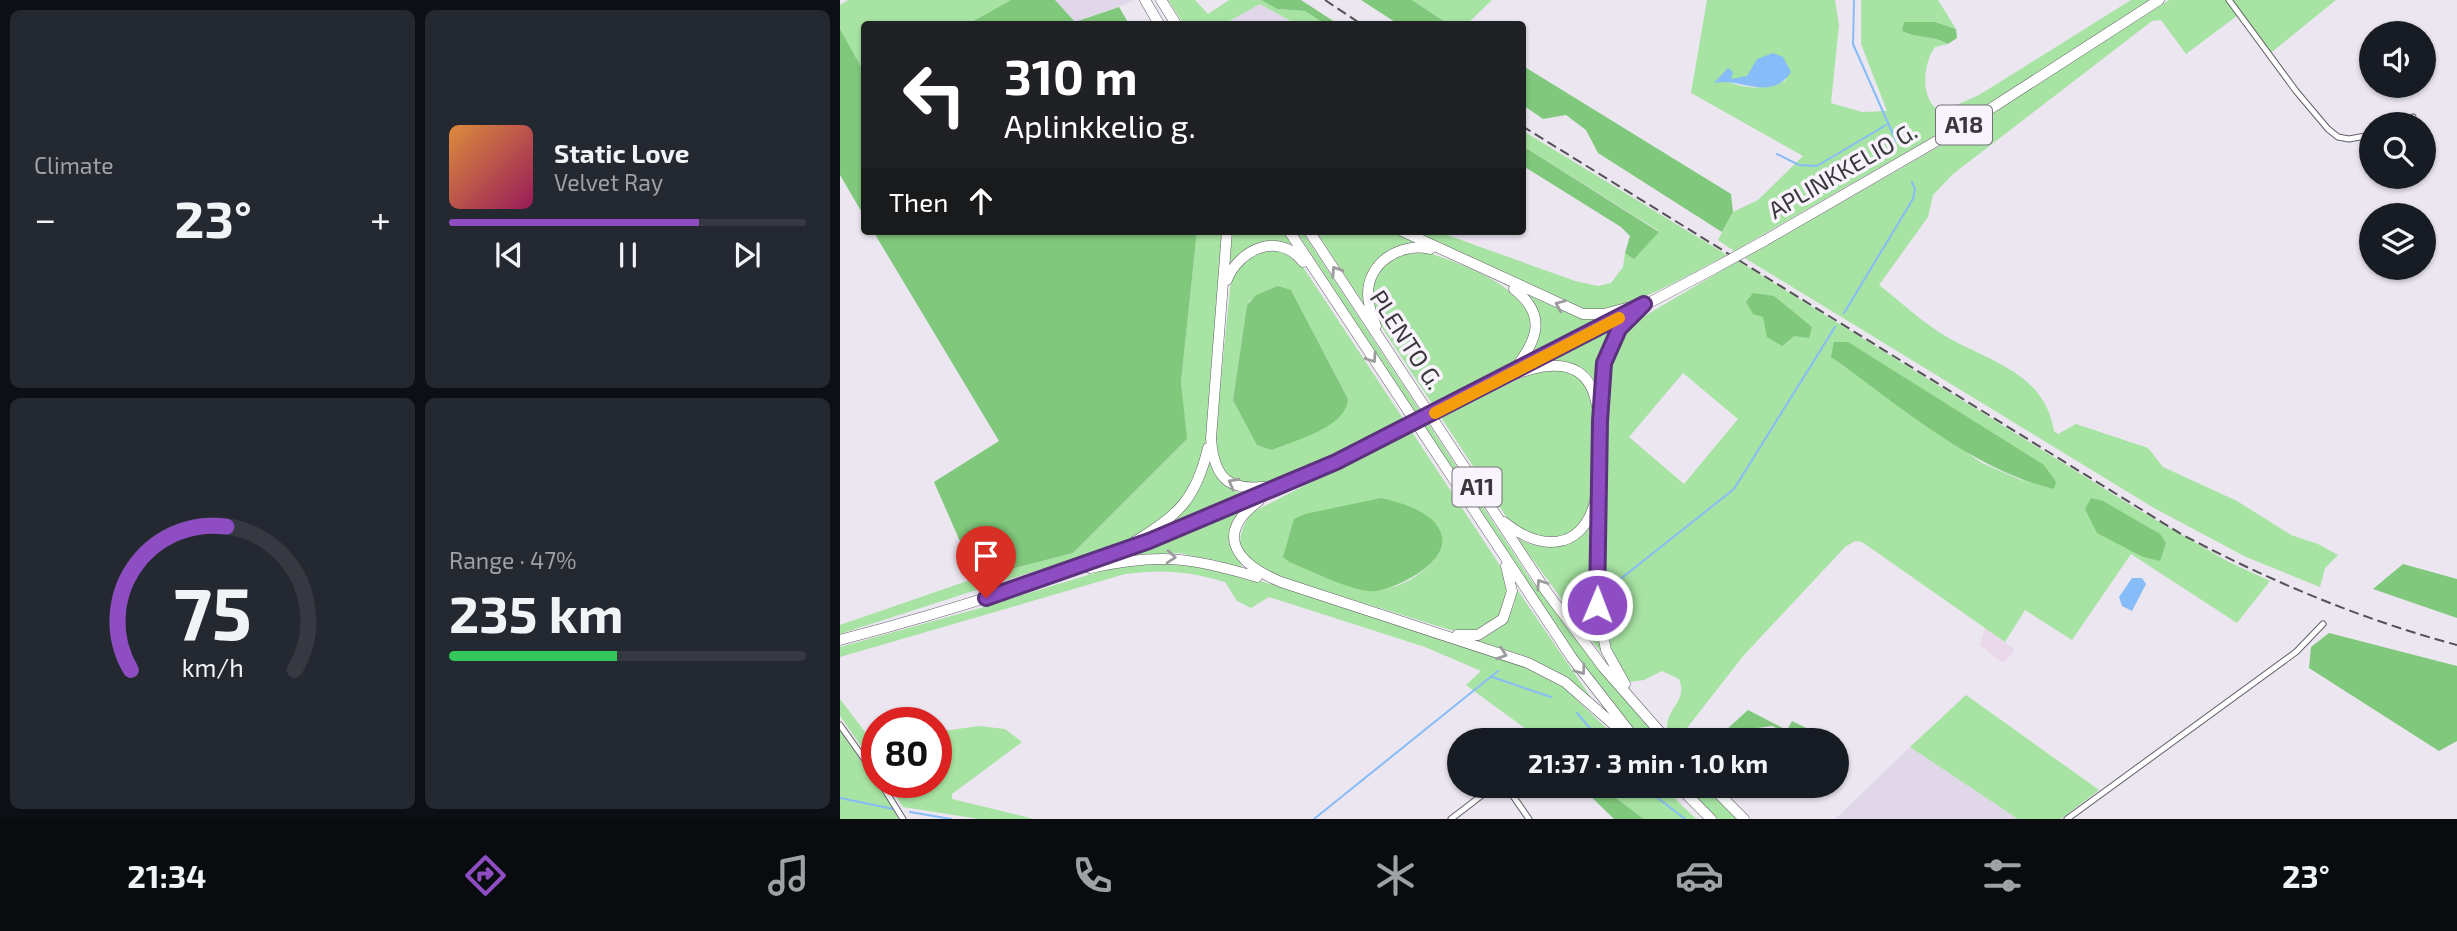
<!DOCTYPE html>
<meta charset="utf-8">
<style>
:root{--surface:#171b24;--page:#242831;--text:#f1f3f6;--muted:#9ea1a6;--line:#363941;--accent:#8e4dc2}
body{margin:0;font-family:"Exo 2",sans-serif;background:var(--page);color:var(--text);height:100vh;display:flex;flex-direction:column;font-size:26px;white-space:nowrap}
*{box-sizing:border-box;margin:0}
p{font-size:23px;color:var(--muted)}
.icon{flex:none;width:38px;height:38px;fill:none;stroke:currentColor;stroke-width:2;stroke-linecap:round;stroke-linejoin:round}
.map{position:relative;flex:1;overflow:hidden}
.details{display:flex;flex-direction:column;gap:10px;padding:10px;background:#0d0f14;width:840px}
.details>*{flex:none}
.top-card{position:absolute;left:21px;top:21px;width:665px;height:214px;border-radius:7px;box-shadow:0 2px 5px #0004;background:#202124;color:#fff;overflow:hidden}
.controls{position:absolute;left:1519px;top:21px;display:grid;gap:14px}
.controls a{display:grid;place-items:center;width:77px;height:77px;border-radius:50%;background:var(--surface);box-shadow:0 2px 5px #0004;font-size:35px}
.speed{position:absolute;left:21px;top:707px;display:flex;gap:14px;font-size:35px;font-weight:700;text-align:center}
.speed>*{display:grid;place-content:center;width:91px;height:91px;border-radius:50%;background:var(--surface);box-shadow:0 2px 5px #0004;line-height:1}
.speed .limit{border:10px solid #d22;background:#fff;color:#111}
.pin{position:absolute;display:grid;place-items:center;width:60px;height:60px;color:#fff;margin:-72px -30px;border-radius:50% 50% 50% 0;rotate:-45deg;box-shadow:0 0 7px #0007}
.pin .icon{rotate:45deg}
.me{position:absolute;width:77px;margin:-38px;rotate:1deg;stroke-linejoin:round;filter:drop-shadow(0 0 5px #0008)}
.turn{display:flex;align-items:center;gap:24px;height:147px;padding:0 28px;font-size:32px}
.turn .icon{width:91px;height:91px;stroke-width:2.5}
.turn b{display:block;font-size:49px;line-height:60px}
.then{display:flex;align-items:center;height:66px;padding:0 28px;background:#0003;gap:14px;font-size:26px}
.big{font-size:52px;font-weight:700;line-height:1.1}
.details .card{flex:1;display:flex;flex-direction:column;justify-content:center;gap:10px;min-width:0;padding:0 24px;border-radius:10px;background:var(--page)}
.details .dial{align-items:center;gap:0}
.dial svg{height:182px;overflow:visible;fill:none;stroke:var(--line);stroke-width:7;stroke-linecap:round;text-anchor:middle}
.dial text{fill:var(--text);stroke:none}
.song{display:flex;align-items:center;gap:21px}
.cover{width:84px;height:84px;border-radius:10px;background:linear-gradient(135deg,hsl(30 70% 55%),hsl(330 70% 35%))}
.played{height:7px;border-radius:4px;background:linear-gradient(90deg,var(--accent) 70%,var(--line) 70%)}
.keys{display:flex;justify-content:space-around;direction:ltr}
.heat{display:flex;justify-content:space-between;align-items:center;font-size:38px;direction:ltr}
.charge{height:10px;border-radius:5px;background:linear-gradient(90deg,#34c759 47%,var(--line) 0)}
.details .tiles{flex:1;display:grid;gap:10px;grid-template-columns:repeat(2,1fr)}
.trip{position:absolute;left:607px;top:728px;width:402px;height:70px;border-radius:35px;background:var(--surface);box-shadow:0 2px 5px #0004;font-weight:700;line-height:70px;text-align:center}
.tab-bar{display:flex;height:112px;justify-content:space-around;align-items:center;background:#090b0e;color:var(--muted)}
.tab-bar .icon{width:49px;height:49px}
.tab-bar .active{color:var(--accent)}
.tab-bar b{font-size:32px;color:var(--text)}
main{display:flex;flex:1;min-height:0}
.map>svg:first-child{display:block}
.built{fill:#e0d8e8}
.industrial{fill:#e9d8ea}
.green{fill:#a7e3a2;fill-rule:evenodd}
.forest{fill:#80c87c}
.water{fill:#86bcf7}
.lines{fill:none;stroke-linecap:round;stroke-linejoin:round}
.stream{stroke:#86bcf7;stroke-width:2}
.street-casing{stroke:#635f67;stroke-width:7}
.highway-casing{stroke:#635f67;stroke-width:11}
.street{stroke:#fff;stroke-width:5}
.highway{stroke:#fff;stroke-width:10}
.rail{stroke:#555257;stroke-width:2;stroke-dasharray:10 5;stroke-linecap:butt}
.highway-bridge-casing{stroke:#635f67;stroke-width:11;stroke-linecap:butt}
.highway-bridge{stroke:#fff;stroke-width:10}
.oneway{stroke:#9c9c9e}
.route-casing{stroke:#5c327e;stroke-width:18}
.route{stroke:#8e4dc2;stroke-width:12}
.slow{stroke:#f59e0b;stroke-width:12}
.labels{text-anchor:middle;stroke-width:7;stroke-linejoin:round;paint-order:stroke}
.shield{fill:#f8f3fd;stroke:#737076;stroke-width:2}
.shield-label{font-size:23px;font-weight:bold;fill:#3a383c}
.street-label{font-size:24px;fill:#3a383c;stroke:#f8f3fd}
</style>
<main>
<section class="details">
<div class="tiles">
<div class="card"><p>Climate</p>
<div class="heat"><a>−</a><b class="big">23°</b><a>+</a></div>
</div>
<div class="card">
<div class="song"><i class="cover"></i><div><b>Static Love</b><p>Velvet Ray</p></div></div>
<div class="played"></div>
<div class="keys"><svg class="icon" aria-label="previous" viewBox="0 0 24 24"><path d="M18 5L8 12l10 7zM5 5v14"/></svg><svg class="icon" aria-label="pause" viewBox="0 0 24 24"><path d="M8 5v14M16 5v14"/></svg><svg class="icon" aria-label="next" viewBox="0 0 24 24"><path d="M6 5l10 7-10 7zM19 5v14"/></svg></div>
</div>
<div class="card dial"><svg viewBox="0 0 100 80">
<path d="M14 69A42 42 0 1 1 86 69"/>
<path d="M14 69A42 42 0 0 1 56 6" stroke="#8e4dc2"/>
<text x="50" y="56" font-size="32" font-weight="700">75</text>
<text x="50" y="72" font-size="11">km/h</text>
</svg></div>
<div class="card"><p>Range · 47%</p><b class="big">235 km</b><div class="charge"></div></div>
</div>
</section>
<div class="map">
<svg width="1617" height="819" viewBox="0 0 1617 819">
<rect width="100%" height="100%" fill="#ebe6f0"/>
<path class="built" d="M215,0H294V1L235,22Z
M420,4L456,24H384Z
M1070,747L1178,819H995Z"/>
<path class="industrial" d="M1145,628L1175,650L1163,663L1140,645Z"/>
<path class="green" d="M8,0H171L128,24H24V72L0,29V5Z
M328,0H355L368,14L389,0H421L437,9L465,11L485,24H456L420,4L384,24H344Z
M572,0H652L627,24H608Z
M867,0H995L999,25L991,103L1022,112L1047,111L1021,44V0H1098L1116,29L1095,22H1065L1062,31C1077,39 1093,35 1108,44L1095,47C1083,63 1080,98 1098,110L1108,109L1139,95L1291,0H1311L1140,110L894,251L878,240L893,212L918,200L963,156L851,93ZM943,57L946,80C927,92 903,88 882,80L902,79Z
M1329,0H1496L1427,56L1398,15L1346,54L1321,20L1312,21L1113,174L1093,195L1088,217L1039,285C1061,302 1083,323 1107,337C1153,363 1204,373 1214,431L1218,434L1236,424L1308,448L1323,467L1397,501L1451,535L1478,544L1498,555L1485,568L1480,587L1406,557L1314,508L905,258L1100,146Z
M683,131L887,255C842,278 797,307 746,311L568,231H596L735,281L758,286L771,283L783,267L785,253L794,258L819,231L683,146Z
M357,231H384L367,435L358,477L333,513L295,537L260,550L0,634V625L136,578L233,553L346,440L341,382Z
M391,231H443L454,249C427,241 409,242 388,265Z
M456,231H462L693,583L821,740H802L732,653Z
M476,231H550L576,243C534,255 535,266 525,306Z
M428,250C443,251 453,255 463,267L661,567C670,586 670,622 645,629C636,632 626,631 617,632L430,574C398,560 392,542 411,513L555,439L550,431L423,485L395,483L381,470L374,447L391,279L407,257ZM451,290L508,399L393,400L407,305L410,300ZM443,557L595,559C547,612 504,583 449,562Z
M587,252C632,268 727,300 676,360C661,377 631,388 611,399L617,409C644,398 687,369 716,370C763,372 755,430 753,462C753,479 755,500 747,515C741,527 727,538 714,540C702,542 684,531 673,527L539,323C523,273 536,255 587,252Z
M898,261L1297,509L1389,562L1430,581L1397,623L1291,554L1232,640L1185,610L1165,642L1022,542L1015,541L1005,547L904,655L843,733L845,740H837L827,727C828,706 848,701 839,679L822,671L804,680L789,682L779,671L760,620L767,364L772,348L786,327ZM991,357L1186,482L1142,463ZM843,373L898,419L844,484L789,437Z
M689,295C714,307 737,318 764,320L687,361C700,337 701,320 689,295Z
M778,324L762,351L757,390L751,380L706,362Z
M369,460C376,480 387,490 408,495L326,529L354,498Z
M403,509L392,545L403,569L340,553L291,555Z
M755,517L754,613L764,657L677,538C709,557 729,537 755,517Z
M284,564H358L438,586L677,663L722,686L779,740H701L626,685L641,671L585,647L429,597L411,608L397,601L385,582C349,571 322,569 285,574L0,657V647L137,609Z
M676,588L754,702L738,688L634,641C660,632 676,617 676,588Z
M1126,695L1259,790L1221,819H1178L1070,747Z
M0,699L32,741H37V769L0,716Z
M139,726L165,729L182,742L112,794V799L194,819H139L63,807L46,782H96V732Z
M0,731L52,805L58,819H0Z
M760,786H822L856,819H804Z
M843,786H864L897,819H878Z"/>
<path class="forest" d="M171,0H215L235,22L279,7L289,24H128Z
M421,0H461L498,24H485L465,11L437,9Z
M521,0H572L608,24H558Z
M1064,22H1095L1116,29L1117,38L1108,44C1093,35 1078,39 1062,31Z
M0,29L24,72V216L0,175Z
M683,66L891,194L893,212L882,232L758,153L746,130L726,115L703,119L683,105Z
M682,146H683L819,232L794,259L785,253L790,236L781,227L683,166Z
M33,231H357L341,382L347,439L233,553L136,578L94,482L159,441Z
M438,286L451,290L508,399C506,428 455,440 432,450L417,445L393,400L407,305L416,295Z
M913,293L934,296L972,327L969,338L954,336L942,346L927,337L923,317L913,314L906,302Z
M994,342H1008L1204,465L1216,482L1214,489C1129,468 1061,406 991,357Z
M541,498C562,503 597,512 602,537C607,564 557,588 536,591C517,594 469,570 449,562L443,557L454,519L465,514Z
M1251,498L1263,501L1320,534L1326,543L1320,561L1303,557L1257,533L1245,509Z
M1563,564L1617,579V618L1533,589Z
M1489,633L1617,666V741L1599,751L1469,668L1471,647Z
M908,710L947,730L952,721L991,740H960L932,726L909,729L893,740H875Z
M740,786H760L804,819H774Z"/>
<path class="water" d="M933,53L943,57L951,72C931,103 900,77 874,83L888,68L893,72L891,79L907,76L917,59Z
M1292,578H1302L1306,584L1292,611L1282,606L1279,597Z"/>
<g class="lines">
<path class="stream" d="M1014,0L1013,44L1056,141
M937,154L959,165L977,166L1046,125
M1004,313L1073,199L1075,189L1072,182
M769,588L894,489L995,327
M652,677L711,697
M737,713L760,740
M802,786L845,819
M0,798L53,809
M70,812L111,819
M474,819L658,671"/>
<defs>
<path id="street" d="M1389,0L1456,91L1488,129L1498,137L1509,139L1531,135
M1557,124L1573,117
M0,725L37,777
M40,782L63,819
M666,786L689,819
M611,819L654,786
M1227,819L1456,652L1483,624"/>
<path id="highway" d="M305,0L319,24
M321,0L336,24
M387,231L371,438C374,482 391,492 433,486
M449,231L732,658L796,740
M469,231L706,591L763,667L827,740
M562,231L743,314H764L805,303
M924,241L1133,120L1319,0
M387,280C399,249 439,231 463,262
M536,326C532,316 528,305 528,294C528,262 561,242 590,249
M687,366L792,311
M671,374C694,344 711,318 674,289
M619,401C658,381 744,330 757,406
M419,501C371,536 400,565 441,582L688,663L725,682L780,730
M664,522C698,550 741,553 755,502
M294,542C338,516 356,499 368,448
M250,568C319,553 350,557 417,577
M617,635H638L663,619L672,591L666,566
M0,640C188,591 371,523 546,438
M785,684L766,650L757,605L760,421L764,363L779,329L805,305L873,269
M838,786L871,819
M871,786L904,819"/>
</defs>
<use href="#street" class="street-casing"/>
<use href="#highway" class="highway-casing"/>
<use href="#street" class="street"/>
<use href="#highway" class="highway"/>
<path class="rail" d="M485,0L521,24
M682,126L1341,534C1430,581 1520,619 1617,645"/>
<defs>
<path id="highway-bridge" d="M873,269L924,241
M546,438L619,401"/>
</defs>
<use href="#highway-bridge" class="highway-bridge-casing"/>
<use href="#highway-bridge" class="highway-bridge"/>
</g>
<defs><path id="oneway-chevron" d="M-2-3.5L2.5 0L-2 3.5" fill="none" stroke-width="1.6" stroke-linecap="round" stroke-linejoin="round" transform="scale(1.75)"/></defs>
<g class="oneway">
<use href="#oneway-chevron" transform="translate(496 271) rotate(-123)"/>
<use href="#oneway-chevron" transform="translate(720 305) rotate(-157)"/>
<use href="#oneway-chevron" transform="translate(532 358) rotate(56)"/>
<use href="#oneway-chevron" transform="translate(393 483) rotate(-151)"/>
<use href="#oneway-chevron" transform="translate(331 557) rotate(4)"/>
<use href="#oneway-chevron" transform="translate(701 584) rotate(-124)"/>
<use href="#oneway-chevron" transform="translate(662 654) rotate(19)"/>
<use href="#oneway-chevron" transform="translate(741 670) rotate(54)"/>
</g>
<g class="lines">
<defs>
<path id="route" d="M146,598L309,541L496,462L804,304L779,329L764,363L760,421L757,605"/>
</defs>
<use href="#route" class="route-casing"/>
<use href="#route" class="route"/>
<path class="slow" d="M595,413L779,318"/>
</g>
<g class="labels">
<g class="shield">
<rect x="1096" y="105.5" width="56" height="39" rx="5"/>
<rect x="612.5" y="467.5" width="49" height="39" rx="5"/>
</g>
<g class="shield-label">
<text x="1124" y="133">A18</text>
<text x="637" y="495">A11</text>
</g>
<g class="street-label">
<text transform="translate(1003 171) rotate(-30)" y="8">APLINKKELIO G.</text>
<text transform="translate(566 340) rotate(57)" y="8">PLENTO G.</text>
</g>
</g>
</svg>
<div class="controls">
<a><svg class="icon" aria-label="sound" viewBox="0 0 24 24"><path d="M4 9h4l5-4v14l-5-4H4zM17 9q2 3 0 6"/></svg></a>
<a><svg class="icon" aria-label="search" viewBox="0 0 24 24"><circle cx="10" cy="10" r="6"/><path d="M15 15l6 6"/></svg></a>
<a><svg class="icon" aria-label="layers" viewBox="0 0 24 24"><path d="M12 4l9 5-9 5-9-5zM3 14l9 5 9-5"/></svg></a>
</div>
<div class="speed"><div class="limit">80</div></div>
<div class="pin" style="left:146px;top:598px;background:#d93025"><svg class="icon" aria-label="arrive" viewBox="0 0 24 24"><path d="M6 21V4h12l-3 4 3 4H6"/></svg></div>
<svg class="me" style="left:757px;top:605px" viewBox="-20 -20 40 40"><circle r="17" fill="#8e4dc2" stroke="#fff" stroke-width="3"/><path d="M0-11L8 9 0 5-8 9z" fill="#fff"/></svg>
<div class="trip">21:37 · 3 min · 1.0 km</div>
<div class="top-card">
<div class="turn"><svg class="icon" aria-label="left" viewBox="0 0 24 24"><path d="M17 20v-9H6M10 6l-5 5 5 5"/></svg><div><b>310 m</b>Aplinkkelio g.</div></div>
<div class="then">Then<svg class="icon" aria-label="ahead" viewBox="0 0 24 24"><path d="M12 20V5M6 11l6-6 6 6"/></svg></div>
</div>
</div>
</main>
<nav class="tab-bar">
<b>21:34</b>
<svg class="icon active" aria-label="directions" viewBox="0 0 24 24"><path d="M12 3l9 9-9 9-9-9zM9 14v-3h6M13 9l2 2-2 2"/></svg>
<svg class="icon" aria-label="music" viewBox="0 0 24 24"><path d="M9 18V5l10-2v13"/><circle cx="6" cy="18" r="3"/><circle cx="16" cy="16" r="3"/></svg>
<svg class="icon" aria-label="phone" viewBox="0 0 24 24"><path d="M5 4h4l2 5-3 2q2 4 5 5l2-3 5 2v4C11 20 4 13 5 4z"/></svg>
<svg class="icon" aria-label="climate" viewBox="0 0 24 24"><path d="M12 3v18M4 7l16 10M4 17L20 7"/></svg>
<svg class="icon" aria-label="car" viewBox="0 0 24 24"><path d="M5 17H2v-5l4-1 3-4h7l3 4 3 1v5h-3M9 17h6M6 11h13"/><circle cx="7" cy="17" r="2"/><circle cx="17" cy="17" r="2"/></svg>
<svg class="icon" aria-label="filters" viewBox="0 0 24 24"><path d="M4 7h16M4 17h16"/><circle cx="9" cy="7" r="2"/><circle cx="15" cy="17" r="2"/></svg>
<b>23°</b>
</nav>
